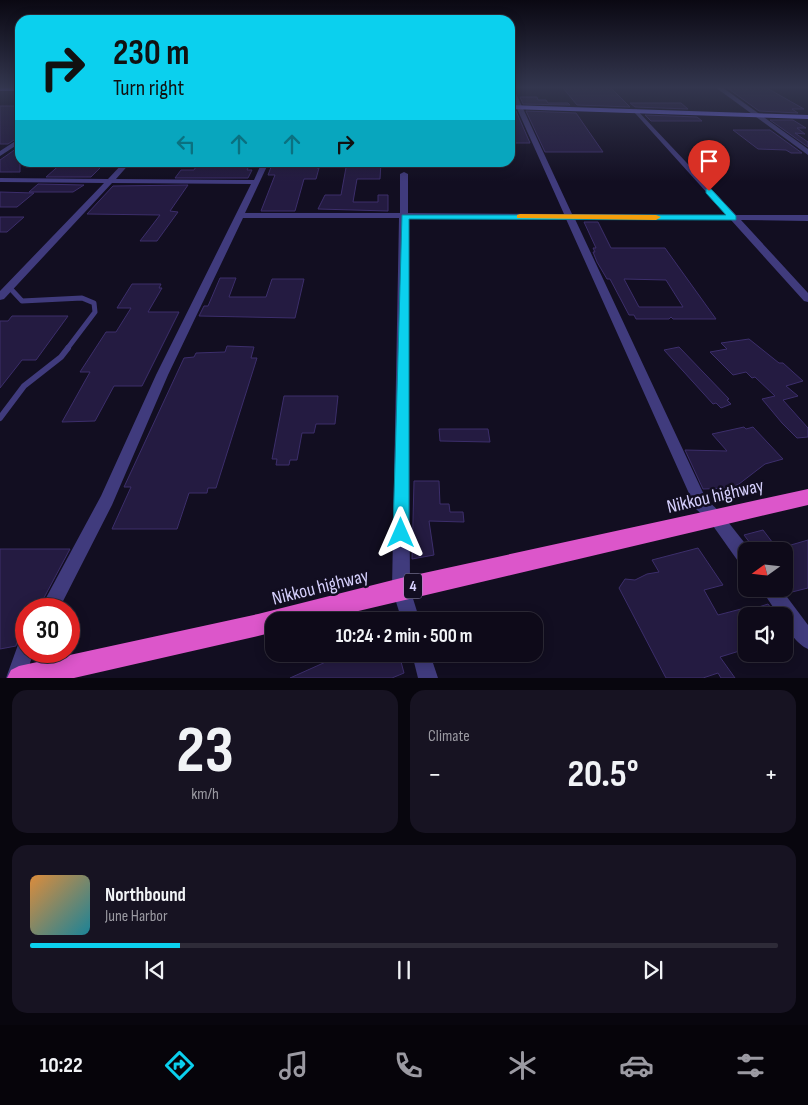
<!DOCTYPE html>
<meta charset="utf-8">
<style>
:root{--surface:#0e0a19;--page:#171322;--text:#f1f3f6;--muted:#9b9aa2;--line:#2e2b38;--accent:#0bd0ee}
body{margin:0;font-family:"Sofia Sans Condensed",sans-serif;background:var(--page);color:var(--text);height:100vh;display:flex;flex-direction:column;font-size:19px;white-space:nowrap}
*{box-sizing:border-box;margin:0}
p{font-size:16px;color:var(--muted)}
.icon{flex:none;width:28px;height:28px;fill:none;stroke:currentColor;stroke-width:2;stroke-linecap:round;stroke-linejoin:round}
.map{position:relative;height:678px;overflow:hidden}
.side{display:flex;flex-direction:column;gap:12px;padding:12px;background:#08060e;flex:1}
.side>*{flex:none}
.banner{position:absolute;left:15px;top:15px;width:500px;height:152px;border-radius:15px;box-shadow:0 2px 12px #0003,0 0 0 1px var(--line);background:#0bd0ee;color:#111;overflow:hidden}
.needle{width:32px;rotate:255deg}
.tools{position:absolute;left:738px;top:542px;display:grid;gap:10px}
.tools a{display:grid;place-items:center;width:55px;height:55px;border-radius:10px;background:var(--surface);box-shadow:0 2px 12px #0003,0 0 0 1px var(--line);font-size:25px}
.speed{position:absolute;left:15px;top:598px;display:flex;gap:10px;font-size:25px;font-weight:700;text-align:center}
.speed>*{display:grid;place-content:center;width:65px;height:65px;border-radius:50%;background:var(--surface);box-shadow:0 2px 12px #0003,0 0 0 1px var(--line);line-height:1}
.speed .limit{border:8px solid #d22;background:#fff;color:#111}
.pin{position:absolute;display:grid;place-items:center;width:42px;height:42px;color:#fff;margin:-51px -21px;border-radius:50% 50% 50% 0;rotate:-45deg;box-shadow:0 0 5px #0007}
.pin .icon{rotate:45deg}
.me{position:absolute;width:55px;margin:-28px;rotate:0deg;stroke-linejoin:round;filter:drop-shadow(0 0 4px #0008)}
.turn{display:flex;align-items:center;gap:18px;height:105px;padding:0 15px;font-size:22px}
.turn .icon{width:65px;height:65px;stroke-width:2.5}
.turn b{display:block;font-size:35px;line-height:42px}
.lanes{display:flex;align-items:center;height:48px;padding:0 15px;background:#0003;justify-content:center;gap:25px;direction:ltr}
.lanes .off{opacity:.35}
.big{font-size:38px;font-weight:700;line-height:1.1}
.side .card{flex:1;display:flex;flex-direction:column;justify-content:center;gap:8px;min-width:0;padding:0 18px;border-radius:15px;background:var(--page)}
.side .dial{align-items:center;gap:0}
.dial b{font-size:65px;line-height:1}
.song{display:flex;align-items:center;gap:15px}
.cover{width:60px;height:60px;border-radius:8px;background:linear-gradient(135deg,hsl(30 70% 55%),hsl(190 70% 35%))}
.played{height:5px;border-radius:2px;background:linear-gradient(90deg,var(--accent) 20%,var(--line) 20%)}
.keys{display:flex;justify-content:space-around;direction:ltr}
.heat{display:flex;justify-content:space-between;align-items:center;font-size:28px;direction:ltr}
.side .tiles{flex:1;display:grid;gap:12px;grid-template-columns:1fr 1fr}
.card:last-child{grid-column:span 2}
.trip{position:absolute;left:265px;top:612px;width:278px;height:50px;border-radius:15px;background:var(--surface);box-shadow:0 2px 12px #0003,0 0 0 1px var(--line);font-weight:700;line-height:50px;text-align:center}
.dock{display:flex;height:80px;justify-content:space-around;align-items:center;background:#06040a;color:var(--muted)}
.dock .icon{width:35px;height:35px}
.dock .active{color:var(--accent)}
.dock b{font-size:22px;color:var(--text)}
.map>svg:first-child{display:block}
.building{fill:#241b41;stroke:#3c2e6b;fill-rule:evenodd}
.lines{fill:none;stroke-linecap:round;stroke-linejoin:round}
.service-far1{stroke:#403b7d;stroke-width:5}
.service{stroke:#403b7d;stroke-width:6}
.minor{fill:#403b7d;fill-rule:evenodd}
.tertiary{fill:#403b7d;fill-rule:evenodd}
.secondary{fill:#736bf8;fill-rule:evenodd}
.trunk{fill:#dc56ca;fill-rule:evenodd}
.route{fill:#0bd0ee;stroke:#07879b}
.slow{fill:#f59e0b}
.labels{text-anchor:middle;stroke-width:5;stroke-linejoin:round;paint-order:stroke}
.shield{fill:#120e21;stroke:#9b96bb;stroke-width:1}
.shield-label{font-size:15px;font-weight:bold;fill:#d6d0fd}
.near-street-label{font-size:19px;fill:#d6d0fd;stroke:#120e21}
</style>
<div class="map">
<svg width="808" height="678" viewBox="0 0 808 678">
<rect width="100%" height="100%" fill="#120e21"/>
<path class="building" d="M610,87L630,107L577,105L563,88Z
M726,87H765L804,109H792L798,113L759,111Z
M520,97H537L538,100H546L548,103H568L570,105L523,104Z
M630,103H681L688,109L635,107Z
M0,106H20V136L8,144H0Z
M510,111H516L530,143H510Z
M526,111L576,113L603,152H545Z
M645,115L697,117L702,121H651Z
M770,120H793L806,128H797L805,134L795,133L808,142V147Z
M733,130H770L802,153H791L786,150L758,149Z
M20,146V172H0V160Z
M63,162H106L91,177H46Z
M199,162H251L247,170H252L248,178H175L181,170H194Z
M273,162H318L317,168H319L316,179H304L295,211H261L275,175H268Z
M347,162H381L380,179H357L353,202H378V195H388V211L318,209L325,195H341Z
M38,184L84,185L73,192H29Z
M188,185L170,211L178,212L157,241H140L160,215L87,214L113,186Z
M0,192L34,193L17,207H0Z
M0,217H24L7,232H0Z
M584,222H598L611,248H665L716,319H673L671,317L669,319H636L634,315H629L610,279H607L597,262L593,252H595L593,248H596ZM624,279L666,280L683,307H639Z
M220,278H236L229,297H266L272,279H304L295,318L199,316L204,306H208Z
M132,284H161L159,288H162L148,312H179L142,386H114L95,421L62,422L90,372H80L106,332H116L131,308H117Z
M12,316H68L36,360H22L0,388V321H8Z
M749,339L779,363H783L803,381L786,386L798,396L783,400L808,428V437L797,438L782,423L762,399L775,396L755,377L752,378L746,372L733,375L710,352L727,349L721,343Z
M227,346L254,347L251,358H257L216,488H208L207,493H189L177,529H112L131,487H124L184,358L194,357L196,353L225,352Z
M679,347L729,399L727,400L731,404L721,408L716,403L713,404L664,350Z
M284,396H338L335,424H316L314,433H302L297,460H290L289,465H276L277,459H272Z
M744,427L746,429L753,427L783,459L765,464L739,484L730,488L703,489L685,450L727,451L712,434Z
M439,429H488L490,442L440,441Z
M414,481H439L440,504H449L450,512H463L464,522L429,521L434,555L412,559Z
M763,530L779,551H756L744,535Z
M808,540V588L788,593L784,587V547Z
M698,548L723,585L704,590L718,615L741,609L743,612L768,604L777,616H746V649L720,657L735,678H721L718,673L703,678H666L619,588L625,579L635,580L647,574L659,572L652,560Z
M0,549H70L38,609H26V634L23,639L17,641L16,646L0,649Z
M354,654H399L404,673L392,678H290L339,656L340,658Z"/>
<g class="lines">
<path class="service-far1" d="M9,287L22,301L82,298L94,303L95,312L67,349"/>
<path class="service" d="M0,418L24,386L61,357L68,348"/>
<path class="minor" d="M510,87H513L572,214L727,215L634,112L636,109L736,215H808V221L741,220L808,293V302L804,301L731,220L575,219L706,499L721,513L751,551H746V566L740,564L711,523L696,509L566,219L408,218L410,589L420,621H402L392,589L399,218H243L168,375L112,505L59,609H40L101,496L156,375L251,184L112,183L4,299L0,300V291L104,183L0,182V178L108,179L124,162H131L116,179L254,180L262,162H269L245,213H400V174L404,172L408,174V213L564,214L510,93Z
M20,138V143L0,156V151Z
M761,589H781L808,625V649C798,645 784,628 784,616H779Z
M26,640V651H34L25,678H6L19,642Z
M412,654H430L438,678H418Z"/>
<path class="tertiary" d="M715,87H722L808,149V155Z"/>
<path class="secondary" d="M0,87H20V91H0Z
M510,105L808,115V119L510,109Z"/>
<path class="trunk" d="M808,489V505L316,621H274V632L258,636L74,678H7L11,670L19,666L258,614L401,578Z"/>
</g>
<linearGradient id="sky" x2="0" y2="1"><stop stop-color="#0a0812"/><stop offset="0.48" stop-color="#33364e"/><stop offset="1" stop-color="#33364e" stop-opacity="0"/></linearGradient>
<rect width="808" height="182" fill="url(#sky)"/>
<path class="route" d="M706,189H711L736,216V220L409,219V533L407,538L401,540L396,538L393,533L402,215H726L706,193Z"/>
<path class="slow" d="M520,214L656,215L661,217L656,220L517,218V215Z"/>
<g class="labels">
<rect class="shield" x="404" y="573.5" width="18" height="25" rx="4"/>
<g class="shield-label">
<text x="413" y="591">4</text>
</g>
<g class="near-street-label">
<text transform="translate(715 495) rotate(-13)" y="7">Nikkou highway</text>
<text transform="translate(320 586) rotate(-14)" y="7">Nikkou highway</text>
</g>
</g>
</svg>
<div class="tools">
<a><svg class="needle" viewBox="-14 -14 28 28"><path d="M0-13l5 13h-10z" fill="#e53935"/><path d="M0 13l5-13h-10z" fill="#9b9aa2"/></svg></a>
<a><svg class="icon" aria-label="sound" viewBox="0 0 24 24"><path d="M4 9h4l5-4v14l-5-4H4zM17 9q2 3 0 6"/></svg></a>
</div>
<div class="speed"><div class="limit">30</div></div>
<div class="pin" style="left:709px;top:191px;background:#d93025"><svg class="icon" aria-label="arrive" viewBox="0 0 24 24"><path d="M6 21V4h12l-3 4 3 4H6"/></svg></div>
<svg class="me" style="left:401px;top:533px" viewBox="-20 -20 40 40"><path d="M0-17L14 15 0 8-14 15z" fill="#0bd0ee" stroke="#fff" stroke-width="4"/></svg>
<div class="trip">10:24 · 2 min · 500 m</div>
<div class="banner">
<div class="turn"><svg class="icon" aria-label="right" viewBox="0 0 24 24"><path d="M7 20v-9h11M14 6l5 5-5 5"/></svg><div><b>230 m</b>Turn right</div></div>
<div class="lanes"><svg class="icon off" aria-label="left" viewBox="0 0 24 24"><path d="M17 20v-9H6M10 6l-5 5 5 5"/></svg><svg class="icon off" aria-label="ahead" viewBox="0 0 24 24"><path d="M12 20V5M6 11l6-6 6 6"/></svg><svg class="icon off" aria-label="ahead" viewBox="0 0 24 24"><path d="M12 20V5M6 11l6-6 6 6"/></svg><svg class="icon" aria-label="right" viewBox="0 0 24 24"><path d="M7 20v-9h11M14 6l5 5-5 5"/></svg></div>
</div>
</div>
<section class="side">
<div class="tiles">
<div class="card dial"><b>23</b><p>km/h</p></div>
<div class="card"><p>Climate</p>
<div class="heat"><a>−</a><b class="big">20.5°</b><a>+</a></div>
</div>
<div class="card">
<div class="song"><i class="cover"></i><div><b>Northbound</b><p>June Harbor</p></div></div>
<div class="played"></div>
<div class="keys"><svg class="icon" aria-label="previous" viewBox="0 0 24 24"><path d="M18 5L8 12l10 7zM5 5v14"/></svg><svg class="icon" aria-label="pause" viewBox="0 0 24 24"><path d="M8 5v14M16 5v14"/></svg><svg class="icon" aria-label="next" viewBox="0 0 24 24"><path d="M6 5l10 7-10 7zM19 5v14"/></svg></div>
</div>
</div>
</section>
<nav class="dock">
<b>10:22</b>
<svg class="icon active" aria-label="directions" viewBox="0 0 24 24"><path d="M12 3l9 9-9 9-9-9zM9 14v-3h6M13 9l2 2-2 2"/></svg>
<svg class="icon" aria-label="music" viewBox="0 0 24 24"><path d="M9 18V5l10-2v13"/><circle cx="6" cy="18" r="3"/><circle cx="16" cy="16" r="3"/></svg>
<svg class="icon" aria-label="phone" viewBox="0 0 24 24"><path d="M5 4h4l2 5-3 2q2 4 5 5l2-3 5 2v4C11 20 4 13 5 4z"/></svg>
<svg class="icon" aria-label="climate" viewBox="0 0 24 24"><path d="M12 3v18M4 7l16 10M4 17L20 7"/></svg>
<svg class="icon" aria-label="car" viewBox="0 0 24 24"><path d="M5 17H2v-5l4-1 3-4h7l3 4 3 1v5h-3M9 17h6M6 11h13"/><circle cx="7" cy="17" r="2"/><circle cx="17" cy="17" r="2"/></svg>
<svg class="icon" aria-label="filters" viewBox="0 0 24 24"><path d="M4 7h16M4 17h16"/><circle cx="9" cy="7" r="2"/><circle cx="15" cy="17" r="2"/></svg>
</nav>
